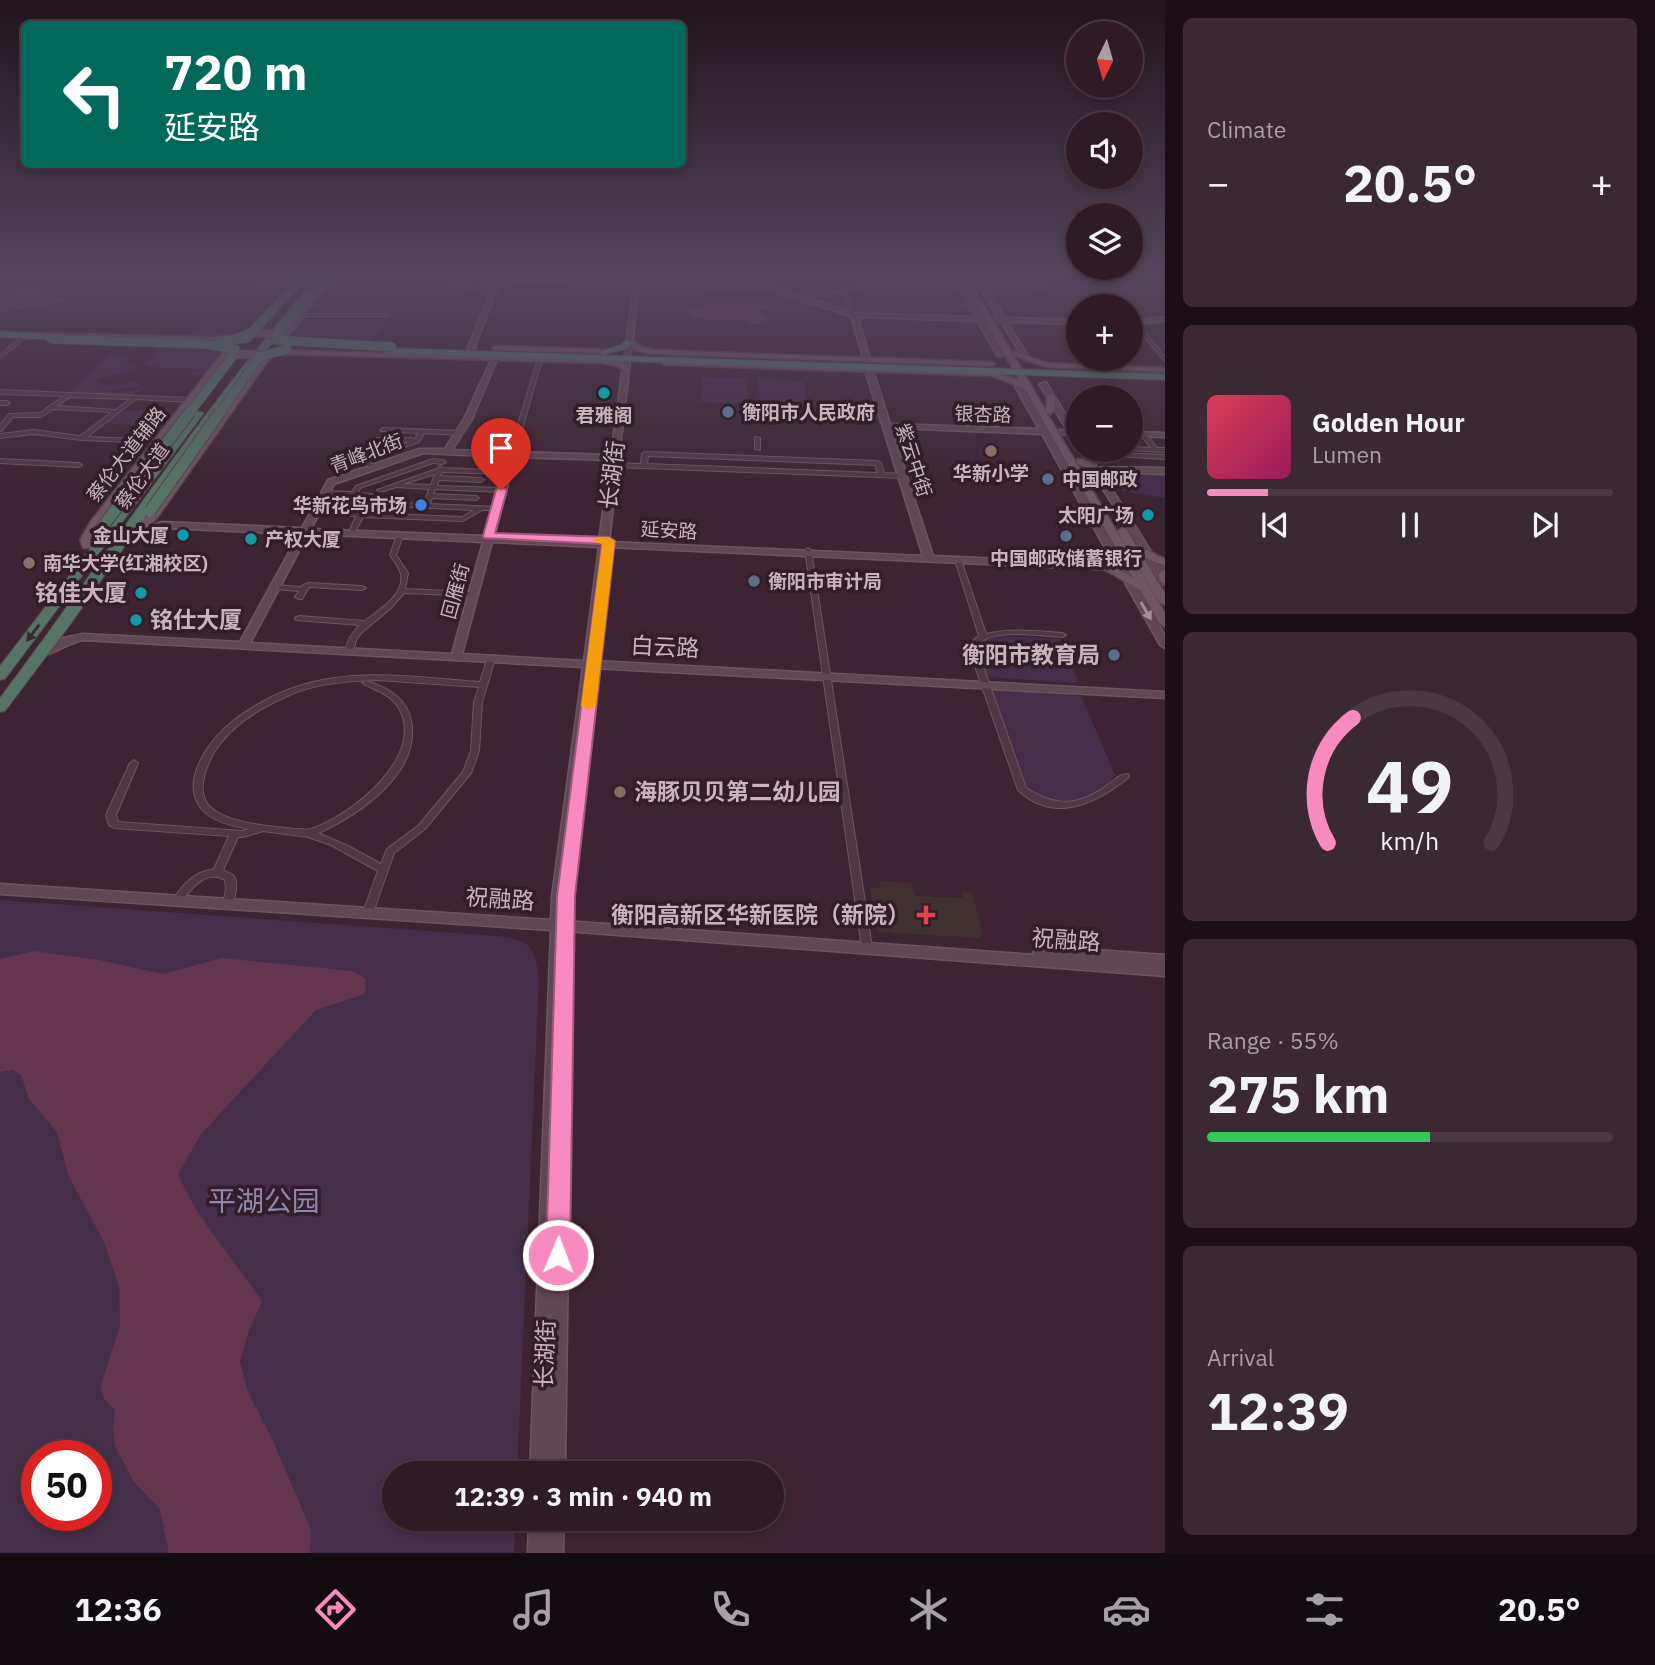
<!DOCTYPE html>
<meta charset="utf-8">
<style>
:root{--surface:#2e1b26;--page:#3a2832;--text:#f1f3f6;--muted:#a7a1a7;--line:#493943;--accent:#f88ac0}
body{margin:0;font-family:"IBM Plex Sans","Noto Sans SC",sans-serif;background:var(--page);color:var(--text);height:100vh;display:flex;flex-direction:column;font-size:26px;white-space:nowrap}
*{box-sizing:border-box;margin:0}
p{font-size:23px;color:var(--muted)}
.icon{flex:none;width:38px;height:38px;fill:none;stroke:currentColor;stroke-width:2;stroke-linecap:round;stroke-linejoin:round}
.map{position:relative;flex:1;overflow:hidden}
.sheet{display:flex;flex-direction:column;gap:18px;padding:18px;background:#190f15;width:490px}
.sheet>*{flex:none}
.guide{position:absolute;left:21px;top:21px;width:665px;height:147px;border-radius:10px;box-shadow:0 4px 10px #0003,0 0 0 2px var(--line);background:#00695c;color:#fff;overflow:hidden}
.needle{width:46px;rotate:185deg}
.tools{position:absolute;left:1066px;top:21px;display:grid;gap:14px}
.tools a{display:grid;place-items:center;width:77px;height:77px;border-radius:50%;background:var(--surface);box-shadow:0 4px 10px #0003,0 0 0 2px var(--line);font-size:35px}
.speed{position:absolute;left:21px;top:1440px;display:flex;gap:14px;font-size:35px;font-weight:700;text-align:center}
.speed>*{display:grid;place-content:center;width:91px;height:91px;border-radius:50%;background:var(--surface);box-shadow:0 4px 10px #0003,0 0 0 2px var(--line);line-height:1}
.speed .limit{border:10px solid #d22;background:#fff;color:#111}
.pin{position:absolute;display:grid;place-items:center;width:60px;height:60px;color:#fff;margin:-72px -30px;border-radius:50% 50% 50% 0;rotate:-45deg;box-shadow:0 0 7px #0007}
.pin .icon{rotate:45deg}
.me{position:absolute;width:77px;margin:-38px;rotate:1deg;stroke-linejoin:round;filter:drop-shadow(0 0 5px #0008)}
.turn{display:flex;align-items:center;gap:24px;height:147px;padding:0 28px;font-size:32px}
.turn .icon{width:91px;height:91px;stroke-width:2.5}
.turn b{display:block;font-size:49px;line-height:60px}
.big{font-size:52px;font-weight:700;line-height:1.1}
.sheet .tile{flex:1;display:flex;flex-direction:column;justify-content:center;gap:10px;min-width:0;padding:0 24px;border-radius:10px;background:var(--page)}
.sheet .dial{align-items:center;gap:0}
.dial svg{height:182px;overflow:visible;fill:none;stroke:var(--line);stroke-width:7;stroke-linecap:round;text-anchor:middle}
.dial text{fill:var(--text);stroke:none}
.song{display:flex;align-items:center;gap:21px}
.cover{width:84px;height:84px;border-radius:10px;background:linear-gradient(135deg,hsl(350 70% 55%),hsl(330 70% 35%))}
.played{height:7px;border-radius:4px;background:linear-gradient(90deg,var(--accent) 15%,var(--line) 15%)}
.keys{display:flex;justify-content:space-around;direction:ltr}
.heat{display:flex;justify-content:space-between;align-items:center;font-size:38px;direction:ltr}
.charge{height:10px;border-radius:5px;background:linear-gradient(90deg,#34c759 55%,var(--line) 0)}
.trip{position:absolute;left:382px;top:1461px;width:402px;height:70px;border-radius:35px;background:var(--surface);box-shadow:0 4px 10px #0003,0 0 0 2px var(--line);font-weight:700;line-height:70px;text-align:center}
.menu{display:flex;height:112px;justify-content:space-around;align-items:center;background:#120b0f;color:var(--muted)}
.menu .icon{width:49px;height:49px}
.menu .active{color:var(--accent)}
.menu b{font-size:32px;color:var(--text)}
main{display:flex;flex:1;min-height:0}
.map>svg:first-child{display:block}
.medical{fill:#3f3130}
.green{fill:#452e4a;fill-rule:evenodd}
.water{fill:#63364d}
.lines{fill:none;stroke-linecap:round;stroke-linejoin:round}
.street-casing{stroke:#6c5661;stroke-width:2}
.secondary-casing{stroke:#6c5661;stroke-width:3}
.primary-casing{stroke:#57414c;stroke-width:3}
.highway-casing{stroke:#56404b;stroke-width:2}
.street{fill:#4e3843;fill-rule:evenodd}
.secondary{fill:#614653;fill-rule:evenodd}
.primary{fill:#6e5663;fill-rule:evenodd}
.highway{fill:#557465;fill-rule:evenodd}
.primary-bridge-casing{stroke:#57414c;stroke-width:10;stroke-linecap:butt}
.highway-bridge-far1-casing{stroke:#56404b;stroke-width:10;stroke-linecap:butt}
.highway-bridge-casing{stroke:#56404b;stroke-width:13;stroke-linecap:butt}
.primary-bridge{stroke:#6e5663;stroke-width:8}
.highway-bridge-far1{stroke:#557465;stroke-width:9}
.highway-bridge{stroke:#557465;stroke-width:11}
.oneway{fill:#a58e99}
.oneway2{fill:#382a31}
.route{fill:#f88ac0;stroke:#a15a7d;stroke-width:2}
.slow{fill:#f59e0b}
.culture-dot{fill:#0f9aa8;stroke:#331d28;stroke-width:2.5}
.service-dot{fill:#5c6f8a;stroke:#331d28;stroke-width:2.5}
.education-dot{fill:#8d6e63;stroke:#331d28;stroke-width:2.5}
.shop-dot{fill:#3f7fe0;stroke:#331d28;stroke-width:2.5}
.health-dot{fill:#e0444e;stroke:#331d28;stroke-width:2.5}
.labels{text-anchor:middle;stroke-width:7;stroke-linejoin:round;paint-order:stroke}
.far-poi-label{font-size:19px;font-weight:bold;fill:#c9b4be;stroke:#331d28;text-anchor:start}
.far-street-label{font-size:19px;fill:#c9b4be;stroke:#331d28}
.street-label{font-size:23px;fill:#c9b4be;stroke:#331d28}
.poi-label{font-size:23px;font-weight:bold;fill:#c9b4be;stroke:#331d28;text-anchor:end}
.near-park-label{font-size:28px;fill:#8d89ae;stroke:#331d28}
</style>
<main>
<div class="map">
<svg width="1165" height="1553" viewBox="0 0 1165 1553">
<rect width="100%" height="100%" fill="#3e2432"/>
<path class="medical" d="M882,881L911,883L915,896L963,898V892H972L982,933L980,938L878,932L870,888H878Z"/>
<path class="green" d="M301,319L383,322L385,324L372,340L294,337L290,333Z
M199,325L246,326L225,336L186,337Z
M153,347L215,349L222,354L207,374L190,376L195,370C174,365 166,373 143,363L155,355Z
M109,355L127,357L126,364L137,365L126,372L95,380L101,386L138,382L140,386L110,390L112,393L157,387L136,392L131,396L68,394Z
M708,377L747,378L748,405L702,402L701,378Z
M758,379L804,382L808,405H760Z
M126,410L177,413L167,424L158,427L103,423Z
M1113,472L1165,474V498L1122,491L1112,474Z
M1004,636L1060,639L1078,680L1075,683L987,677L977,648L986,640Z
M997,690L1076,694L1082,698L1115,775C1104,795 1073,806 1051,801C1042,799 1034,793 1026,789L992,692Z
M0,900L497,936C530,941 534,944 539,978L517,1473L394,1474V1519H515L514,1553H0ZM37,1456H96V1516H37Z"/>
<path class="water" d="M28,287L46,290L70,301L0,313V298L13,290Z
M707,305H765L768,307L758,311L767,320L759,322L770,324H745L752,321C730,316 702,327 688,311L690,308Z
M34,951L99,960L163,974L222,958L352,971L366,979L365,994L316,1010L202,1133L178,1174C198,1222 235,1259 262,1302L250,1328L240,1361L248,1392L272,1439L311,1530L310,1553H169L160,1509L133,1481L115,1446L113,1430L115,1410L103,1397L101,1385L120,1326L119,1286L104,1242L68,1175L57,1132L29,1099L21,1075L13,1070L0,1072V959Z"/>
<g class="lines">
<defs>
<path id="street" d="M275,273L253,275L257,281L294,284L292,285L256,283L248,274Z
M461,273H466L471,277L498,285L496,286L469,279Z
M874,273H878L882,281L946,283L949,286L947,287L881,285L879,283L846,291L853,315L851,316L849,315L842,292L803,300L801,299L878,282Z
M383,275L442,276L472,288L494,293L492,294L469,290L441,278L382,277Z
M981,284L1047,286L1049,287L1047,288L979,286Z
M301,314H388L390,315L388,316H299Z
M1133,322H1137L1165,357V361L1133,324Z
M21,337L25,338L0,358V355Z
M540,358L542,359L515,454L510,455L509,454L538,359Z
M0,390L190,398L193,400L190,402L136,399L87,437L161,440V442L159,443L81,440L34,434L0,438V434L34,430L80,436L112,412L53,409L41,417H13L2,430L0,431V425L9,414L40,413L64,396L0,394ZM70,397L130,399L116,410L57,406Z
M0,401H7L10,403L7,405H0Z
M383,428L459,431L462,433L459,435L424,433L419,442L367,460L375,466V468H371L362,462L334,469V467L359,459L338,456V454L365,457L384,451L352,450L349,448L350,447H386L389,449L410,442L376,441L373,439L374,438H412L415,440L418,433L381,431L380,430Z
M1144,433L1146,434L1157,448H1165V452L1128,450H1130V447L1151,448L1141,435Z
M755,437L760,438V450L755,449Z
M645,452L878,461L881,463L884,473L903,474L906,476L903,478L618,467L615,465L618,463L641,464L642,454ZM648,456L875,465L878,473L647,464Z
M1117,453L1165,455V459L1115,456V454Z
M0,459L79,463L82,465L79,467L0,463Z
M433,459L443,460L446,462L443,464L433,463L360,488L358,493L372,494L373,495L370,501L424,504L429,489L396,487L380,492L377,490L437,469L440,466L443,468L506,471L508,472V474L442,472L440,476L481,478L484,480L481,482L439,480L437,486L501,488L504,490L501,492L435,489L433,494L476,496L479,498L476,500L432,498L430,504L496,507L498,508V510H482L463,521L363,517L356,530L353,532L350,530L356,516H344L341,514L344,512L358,513L362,504H351L348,502L351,500L364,501L366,497L325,495L322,493L325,491L352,492L356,486ZM435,474L431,485L403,484ZM368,505L474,510L462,517L364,513Z
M400,533L403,535L396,555L408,573L405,589L473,592H476V596L404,593L391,608L361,633L356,640L353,651L349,653L345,651C348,640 352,632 360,625L296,620L295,618L299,616L365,621C379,610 405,595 401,574C400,568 393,560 390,555L397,535Z
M808,548L811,550L872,948L871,951L867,952L863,951L862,948L805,550Z
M958,558L961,560L986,634C1011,628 1036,631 1062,633L1066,635L1062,637C1038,636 994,627 976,646L1026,788C1058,808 1079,806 1109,784C1116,779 1120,774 1128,774L1129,776L1128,778C1095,804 1054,824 1018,790L968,646L976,638L979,636L955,560Z
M309,583L362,586L366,588L362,590L309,587L302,599H299L295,597L299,591L275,589L271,587L275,585L301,587L303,585Z
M488,657H494L495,659L482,702L479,751L471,773L425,829L394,853L374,910H366L365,907L378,871L331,845L308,837L263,831L243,837H238L223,870C225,871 232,874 234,876C239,884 234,899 232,907H224L223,904L226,889L225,880C206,869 191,888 180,904H174L172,901L174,898C184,883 195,872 214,869L229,836L114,828L109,825L106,815L130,763L134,760L138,763L116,815L118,822L243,831L249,829C233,826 212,822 201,808C179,780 211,738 233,721C253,706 276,693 299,686C357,667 421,678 480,682ZM378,680L479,687L474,702L471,751L463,772L419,825L387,849L381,864L348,846L318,833C359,815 421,773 411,721C407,698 387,687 366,681L362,683C374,690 388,693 397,705C430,754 351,816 311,829C304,831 258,825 248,823C235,820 219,816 209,806C193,788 211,753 224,739C240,720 263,707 285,697C315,683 346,681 378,680Z"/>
<path id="secondary" d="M481,273H490L499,277L634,281L635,273H641L640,281L766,285L855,313L975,317L950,273H956L981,317L998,318L971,273H977L1005,318L1078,320V324L1007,322L1030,359L1027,361L1024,359L1001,322L984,321L1003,355L1000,357L997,355L977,321L858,317L870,360L867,362L864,360L851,316L765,289L639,285L619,456L623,458L618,460L609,542L923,556L865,370L869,368L873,370L890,424L1039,429L1012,381L1016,379L1020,381L1047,430H1067L1039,384L1046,382L1075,431H1078V444H1075L1070,435L1050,434L1124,564L1150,565L1079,450H1087L1097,467L1165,468V474L1101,472L1160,566H1165V585L1162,584L1154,571L1128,570L1165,636V648L1160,645L1118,570L608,547L594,661L1165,692V698L593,668L566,897L565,921L1034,955L1033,952L1035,948L1040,946L1165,955V976L565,931L563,1016L568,1018L571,1022L565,1474H530L551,930L0,894V884L551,920L552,897L583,667L83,640C67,643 50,657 37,656L36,654L63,638L83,634L240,642L299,534L163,528L132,539L127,536L129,534L162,522L302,528L328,480L419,449H445L464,419L493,356L498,357L472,419L452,450L611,455L634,285L500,281L475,346L476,347L470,352L467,350L495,280ZM891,428L1042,434L1114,564L933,556ZM423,453L507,457L485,536L311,529L334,484ZM515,457L610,460L599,541L494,537ZM308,534L483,542L452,654L250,643ZM492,542L599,547L584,661L462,654Z
M1165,317V321L1130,325V321Z
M1130,432L1165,433V437L1130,436Z
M529,1519H564L563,1553H528Z"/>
<path id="primary" d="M331,273H338L288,337H282V333Z
M958,273H965L1046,411L1047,397L1051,394L1055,397L1054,411L1050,414L1046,412L1165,613V627L1159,623L1140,590L1098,566L1103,563L1107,564L1133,578L1025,389L992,376L665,365L661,363L665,361L993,372L1019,380Z
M32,333L213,337L232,335L236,337L213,341L29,337V333Z
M633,341L642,347L652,350L991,362L995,364L991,366L652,354L636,351L629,343Z
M496,346L598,349L602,351L598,353L493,350L492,348Z
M279,350L601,359L623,362L630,370L626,372L617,366L601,363L276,354L275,352Z
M224,351L231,353L100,524L90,540L91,548H83L80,540L91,521Z
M1013,351L1047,363L1165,368V372L1046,367L1013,355Z
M266,352L273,354L157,518L136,538H128V534L149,514Z
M1077,459H1083L1098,467L1100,469L1094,481H1088L1086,479L1090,470L1077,463Z
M1122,528L1126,529L1136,545L1165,559V566L1142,556L1165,593V605L1159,602L1117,531Z
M1165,570V584L1159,581V573Z"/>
<path id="highway" d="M321,273H329L229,396L72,622L5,711L0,712V698C107,556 203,406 321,273Z
M0,331L54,334L58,337L54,340L0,337Z
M626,340L633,342L626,349L603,355L599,352L620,345Z
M389,348L1165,374V380L386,353L385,351Z
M196,411L204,413L5,679L0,680V666Z"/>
</defs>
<use href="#street" class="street-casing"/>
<use href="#secondary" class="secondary-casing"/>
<use href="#primary" class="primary-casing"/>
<use href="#highway" class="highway-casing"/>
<use href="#street" class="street"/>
<use href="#secondary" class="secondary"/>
<use href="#primary" class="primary"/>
<use href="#highway" class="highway"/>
<defs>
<path id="primary-bridge" d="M249,333L282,334
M231,354L263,355"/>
<path id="highway-bridge-far1" d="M311,295L279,332L276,340L392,347
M238,338L253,331L307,273
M51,339L203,344L235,349L232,357L189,414
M219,341L248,338
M219,414L259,357L287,349"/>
<path id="highway-bridge" d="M150,511L220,412
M97,534L190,412"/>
</defs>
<use href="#primary-bridge" class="primary-bridge-casing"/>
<use href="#highway-bridge-far1" class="highway-bridge-far1-casing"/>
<use href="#highway-bridge" class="highway-bridge-casing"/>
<use href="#primary-bridge" class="primary-bridge"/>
<use href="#highway-bridge-far1" class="highway-bridge-far1"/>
<use href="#highway-bridge" class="highway-bridge"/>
</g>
<defs><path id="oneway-solid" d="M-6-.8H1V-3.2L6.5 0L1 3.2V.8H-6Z" transform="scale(1.75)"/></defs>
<use class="oneway" href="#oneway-solid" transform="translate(1146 611) rotate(60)"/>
<use class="oneway2" href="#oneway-solid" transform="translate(33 633) rotate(127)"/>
<linearGradient id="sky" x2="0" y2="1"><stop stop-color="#22141c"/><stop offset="0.56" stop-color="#52455a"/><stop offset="1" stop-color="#52455a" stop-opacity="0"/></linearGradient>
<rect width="1165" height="491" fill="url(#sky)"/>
<path class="route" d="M501,487L507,490L495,533L609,537L615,541L575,896L570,1255L567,1263L558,1266L550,1263L546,1255L557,896L602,544L484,538L483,536L496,490Z"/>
<path class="slow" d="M609,537L615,541L596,706L589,710L581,706L602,544L592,541L598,537Z"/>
<g class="culture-dot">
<circle cx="604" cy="393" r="7"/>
<circle cx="1148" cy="515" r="7"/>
<circle cx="183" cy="535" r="7"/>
<circle cx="251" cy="539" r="7"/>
<circle cx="141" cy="593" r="7"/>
<circle cx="136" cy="620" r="7"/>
</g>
<g class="service-dot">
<circle cx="728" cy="412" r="7"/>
<circle cx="1048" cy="479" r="7"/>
<circle cx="1066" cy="536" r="7"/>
<circle cx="754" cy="581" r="7"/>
<circle cx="1114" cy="655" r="7"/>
</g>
<g class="education-dot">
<circle cx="991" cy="451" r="7"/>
<circle cx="29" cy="563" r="7"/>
<circle cx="620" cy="792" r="7"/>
</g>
<circle class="shop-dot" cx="421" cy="505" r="7"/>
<path class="health-dot" d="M922.5 904.5h7v7h7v7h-7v7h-7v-7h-7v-7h7z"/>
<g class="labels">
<g class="far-poi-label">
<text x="742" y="419">衡阳市人民政府</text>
<text x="604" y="422" text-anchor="middle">君雅阁</text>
<text x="991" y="480" text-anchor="middle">华新小学</text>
<text x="1062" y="486">中国邮政</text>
<text x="407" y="512" text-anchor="end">华新花鸟市场</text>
<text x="1134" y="522" text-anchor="end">太阳广场</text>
<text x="169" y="542" text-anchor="end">金山大厦</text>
<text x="265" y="546">产权大厦</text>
<text x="1066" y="565" text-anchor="middle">中国邮政储蓄银行</text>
<text x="43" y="570">南华大学(红湘校区)</text>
<text x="768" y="588">衡阳市审计局</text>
</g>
<g class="far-street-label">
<text transform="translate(983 414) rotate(2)" y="7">银杏路</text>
<text transform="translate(366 453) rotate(-21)" y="7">青峰北街</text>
<text transform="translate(126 454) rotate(-52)" y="7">蔡伦大道辅路</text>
<text transform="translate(914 460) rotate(72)" y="7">紫云中街</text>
<text transform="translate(142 476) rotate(-54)" y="7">蔡伦大道</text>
<text transform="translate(669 530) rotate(3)" y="7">延安路</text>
<text transform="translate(455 591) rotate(-75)" y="7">回雁街</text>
</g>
<g class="street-label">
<text transform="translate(612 475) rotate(-83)" y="8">长湖街</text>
<text transform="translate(665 647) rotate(3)" y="8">白云路</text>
<text transform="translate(500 899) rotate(4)" y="8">祝融路</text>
<text transform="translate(1066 940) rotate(4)" y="8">祝融路</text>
<text transform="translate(545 1354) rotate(-88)" y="8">长湖街</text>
</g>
<g class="poi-label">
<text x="127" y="601">铭佳大厦</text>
<text x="150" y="628" text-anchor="start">铭仕大厦</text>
<text x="1100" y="663">衡阳市教育局</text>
<text x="634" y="800" text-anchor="start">海豚贝贝第二幼儿园</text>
<text x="910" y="923">衡阳高新区华新医院（新院）</text>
</g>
<g class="near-park-label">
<text x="264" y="1211">平湖公园</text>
</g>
</g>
</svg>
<div class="tools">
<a><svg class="needle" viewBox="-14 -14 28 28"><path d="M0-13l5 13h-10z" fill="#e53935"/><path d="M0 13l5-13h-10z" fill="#a7a1a7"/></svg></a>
<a><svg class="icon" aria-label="sound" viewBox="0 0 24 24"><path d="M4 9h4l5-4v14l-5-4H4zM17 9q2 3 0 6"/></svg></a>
<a><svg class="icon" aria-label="layers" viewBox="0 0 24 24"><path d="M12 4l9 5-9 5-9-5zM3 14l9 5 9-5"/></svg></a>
<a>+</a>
<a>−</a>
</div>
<div class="speed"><div class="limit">50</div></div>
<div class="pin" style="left:501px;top:490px;background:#d93025"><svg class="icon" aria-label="arrive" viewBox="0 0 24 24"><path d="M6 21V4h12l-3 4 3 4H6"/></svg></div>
<svg class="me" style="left:558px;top:1255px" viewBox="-20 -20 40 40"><circle r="17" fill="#f88ac0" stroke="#fff" stroke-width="3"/><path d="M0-11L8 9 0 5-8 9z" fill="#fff"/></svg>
<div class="trip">12:39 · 3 min · 940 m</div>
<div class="guide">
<div class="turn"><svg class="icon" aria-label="left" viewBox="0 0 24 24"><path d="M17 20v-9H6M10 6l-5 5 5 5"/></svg><div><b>720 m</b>延安路</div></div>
</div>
</div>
<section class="sheet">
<div class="tile"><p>Climate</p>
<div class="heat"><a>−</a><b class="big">20.5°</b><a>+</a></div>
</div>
<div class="tile">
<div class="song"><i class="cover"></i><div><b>Golden Hour</b><p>Lumen</p></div></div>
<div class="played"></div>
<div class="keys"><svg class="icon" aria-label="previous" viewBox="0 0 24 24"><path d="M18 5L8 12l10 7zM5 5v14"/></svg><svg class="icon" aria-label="pause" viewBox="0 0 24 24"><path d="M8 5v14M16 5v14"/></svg><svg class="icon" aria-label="next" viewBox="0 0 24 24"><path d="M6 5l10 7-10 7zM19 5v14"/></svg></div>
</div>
<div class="tile dial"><svg viewBox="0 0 100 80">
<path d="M14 69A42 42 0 1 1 86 69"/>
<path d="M14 69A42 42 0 0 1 25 14" stroke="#f88ac0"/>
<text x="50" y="56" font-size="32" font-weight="700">49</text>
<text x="50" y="72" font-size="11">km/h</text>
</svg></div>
<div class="tile"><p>Range · 55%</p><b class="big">275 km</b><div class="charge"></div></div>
<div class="tile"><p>Arrival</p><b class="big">12:39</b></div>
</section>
</main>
<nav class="menu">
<b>12:36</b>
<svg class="icon active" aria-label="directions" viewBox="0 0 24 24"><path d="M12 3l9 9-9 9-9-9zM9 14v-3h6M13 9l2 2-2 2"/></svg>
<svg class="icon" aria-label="music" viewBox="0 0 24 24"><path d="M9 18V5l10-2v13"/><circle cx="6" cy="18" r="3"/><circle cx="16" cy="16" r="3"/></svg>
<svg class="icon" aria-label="phone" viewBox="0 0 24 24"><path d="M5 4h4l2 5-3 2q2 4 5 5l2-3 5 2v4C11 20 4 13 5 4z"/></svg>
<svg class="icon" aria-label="climate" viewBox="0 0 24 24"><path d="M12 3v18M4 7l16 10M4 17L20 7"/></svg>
<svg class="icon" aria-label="car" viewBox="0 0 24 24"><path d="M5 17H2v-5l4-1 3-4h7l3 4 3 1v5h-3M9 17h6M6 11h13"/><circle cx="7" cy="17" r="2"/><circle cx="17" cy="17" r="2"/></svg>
<svg class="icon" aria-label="filters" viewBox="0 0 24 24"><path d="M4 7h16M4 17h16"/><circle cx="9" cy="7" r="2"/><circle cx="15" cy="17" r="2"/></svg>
<b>20.5°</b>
</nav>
